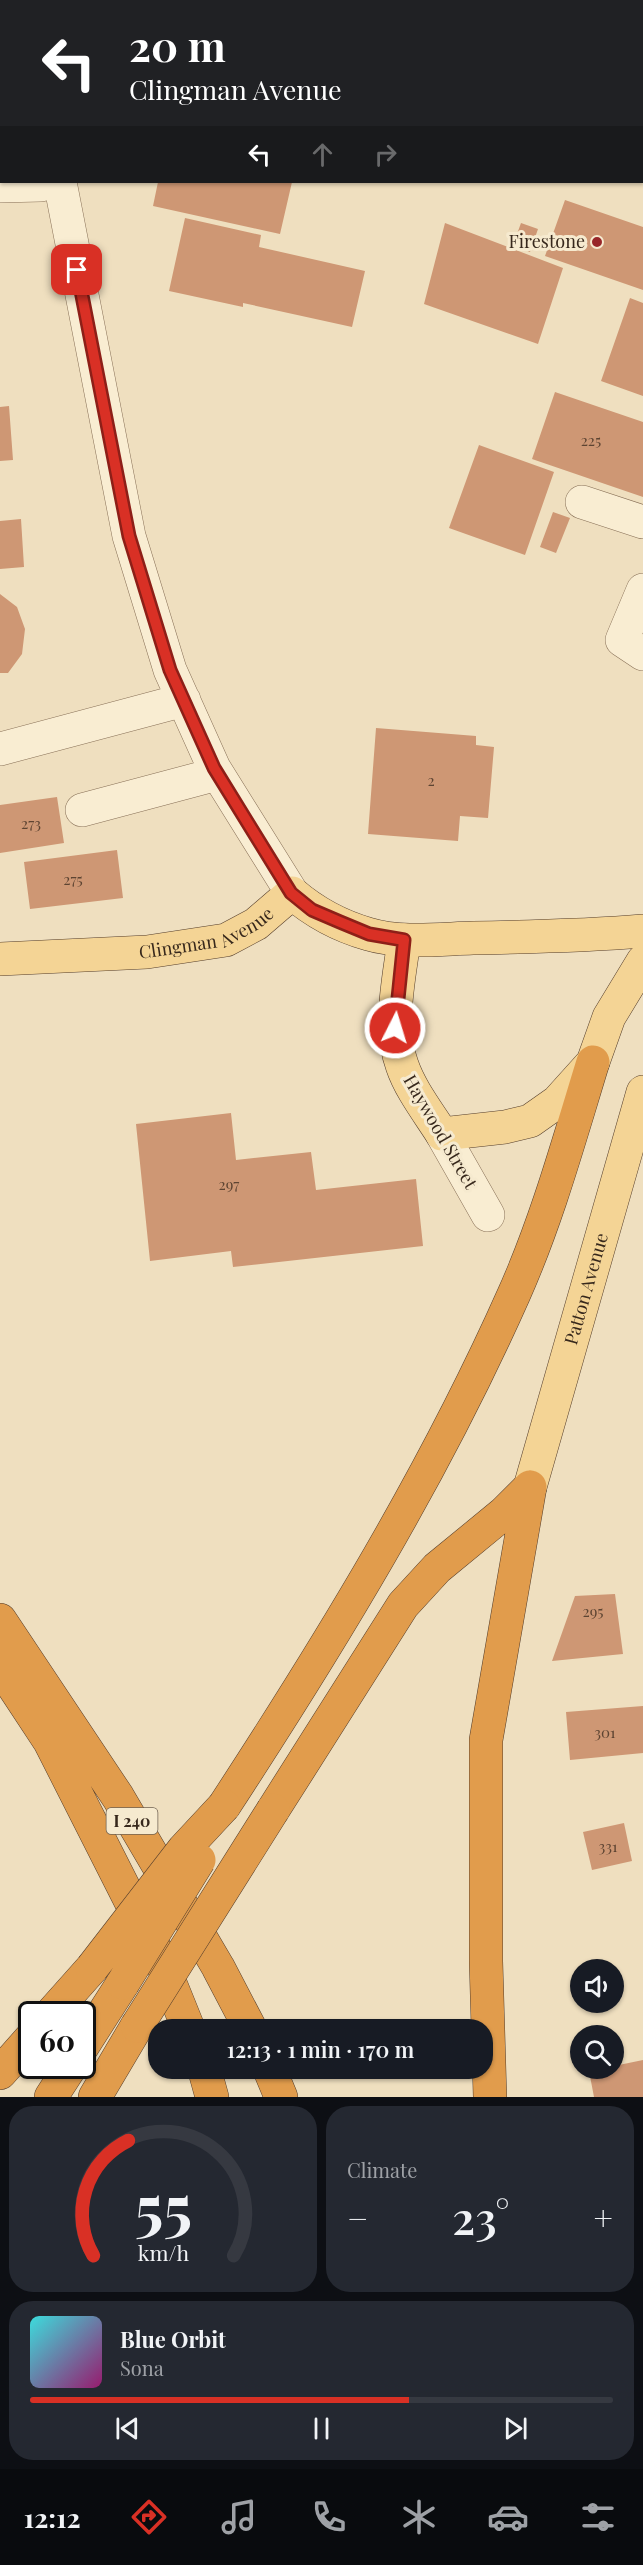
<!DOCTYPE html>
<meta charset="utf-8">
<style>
:root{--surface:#171b24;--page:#242831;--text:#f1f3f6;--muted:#9ea1a6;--line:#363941;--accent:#d93025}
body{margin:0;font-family:"Playfair Display",serif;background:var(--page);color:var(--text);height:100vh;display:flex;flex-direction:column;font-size:22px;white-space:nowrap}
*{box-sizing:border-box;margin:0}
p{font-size:20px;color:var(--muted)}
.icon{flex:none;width:33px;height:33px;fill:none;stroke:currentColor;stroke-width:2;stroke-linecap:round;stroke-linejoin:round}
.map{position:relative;height:2097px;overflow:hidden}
.details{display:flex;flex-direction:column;gap:9px;padding:9px;background:#0d0f14;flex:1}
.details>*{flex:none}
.hud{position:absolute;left:0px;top:0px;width:644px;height:183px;box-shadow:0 2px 4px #0004;background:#202124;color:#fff;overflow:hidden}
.fabs{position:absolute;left:570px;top:1959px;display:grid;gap:12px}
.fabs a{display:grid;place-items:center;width:54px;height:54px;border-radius:50%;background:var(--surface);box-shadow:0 2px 4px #0004;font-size:30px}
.speed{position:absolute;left:18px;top:2001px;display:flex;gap:12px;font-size:30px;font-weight:700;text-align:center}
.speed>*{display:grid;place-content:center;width:78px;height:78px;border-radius:50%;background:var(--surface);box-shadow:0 2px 4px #0004;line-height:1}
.speed .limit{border:3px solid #111;border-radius:9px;background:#fff;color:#111}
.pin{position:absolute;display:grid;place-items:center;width:51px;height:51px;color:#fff;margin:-26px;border-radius:12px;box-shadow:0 3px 9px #0006}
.me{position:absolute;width:66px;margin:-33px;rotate:5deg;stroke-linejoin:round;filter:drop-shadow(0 0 4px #0008)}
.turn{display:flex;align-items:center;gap:21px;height:126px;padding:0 30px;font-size:27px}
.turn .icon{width:78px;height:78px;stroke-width:2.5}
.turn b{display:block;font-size:42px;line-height:51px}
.lanes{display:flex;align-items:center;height:57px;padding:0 30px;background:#0003;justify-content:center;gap:30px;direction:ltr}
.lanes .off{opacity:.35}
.big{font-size:45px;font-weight:600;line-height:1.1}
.details .widget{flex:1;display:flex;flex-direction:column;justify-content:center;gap:9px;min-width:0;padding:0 21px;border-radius:24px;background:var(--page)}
.details .dial{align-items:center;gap:0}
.dial svg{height:156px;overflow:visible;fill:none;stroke:var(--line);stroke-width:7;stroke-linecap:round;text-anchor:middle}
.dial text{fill:var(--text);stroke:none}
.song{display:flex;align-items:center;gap:18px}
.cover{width:72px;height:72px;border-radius:9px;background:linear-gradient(135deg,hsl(180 70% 55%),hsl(320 70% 35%))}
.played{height:6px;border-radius:3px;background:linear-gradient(90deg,var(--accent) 65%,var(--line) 65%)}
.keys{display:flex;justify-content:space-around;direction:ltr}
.heat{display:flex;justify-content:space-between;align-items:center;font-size:33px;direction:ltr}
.details .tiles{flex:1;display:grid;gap:9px;grid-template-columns:1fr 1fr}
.widget:last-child{grid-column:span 2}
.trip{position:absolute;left:148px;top:2019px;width:345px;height:60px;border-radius:24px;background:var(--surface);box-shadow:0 2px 4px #0004;font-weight:600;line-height:60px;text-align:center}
.tab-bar{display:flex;height:96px;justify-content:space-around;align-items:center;background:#090b0e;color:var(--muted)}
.tab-bar .icon{width:42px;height:42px}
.tab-bar .active{color:var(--accent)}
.tab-bar b{font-size:27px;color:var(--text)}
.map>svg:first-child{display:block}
.building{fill:#ce9774}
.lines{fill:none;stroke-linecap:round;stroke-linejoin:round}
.minor-casing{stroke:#887057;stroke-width:34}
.major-casing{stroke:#553e2c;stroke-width:34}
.highway-casing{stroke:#553e2c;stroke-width:34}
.minor{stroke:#f9edd2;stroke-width:33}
.major{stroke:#f4d495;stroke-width:33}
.highway{stroke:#e19c4c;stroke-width:33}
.highway-bridge-casing{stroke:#553e2c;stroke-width:34;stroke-linecap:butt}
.highway-bridge{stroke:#e19c4c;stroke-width:33}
.route-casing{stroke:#8d1f18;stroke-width:15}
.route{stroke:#d93025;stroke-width:10}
.poi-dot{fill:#982629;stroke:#f6eacf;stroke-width:2}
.labels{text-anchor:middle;stroke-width:6;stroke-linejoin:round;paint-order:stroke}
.number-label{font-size:15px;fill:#5d4432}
.shield{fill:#f6eacf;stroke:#706252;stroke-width:1.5}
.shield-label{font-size:16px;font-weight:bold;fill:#37281c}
.poi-label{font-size:18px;fill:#37281c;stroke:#f6eacf;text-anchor:end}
.street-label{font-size:18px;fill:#37281c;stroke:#f6eacf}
</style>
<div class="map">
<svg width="643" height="2097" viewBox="0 0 643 2097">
<rect width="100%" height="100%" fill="#efdfbf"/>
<path class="building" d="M158,182H292L280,234L153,206Z
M565,200L643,227V290L545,256Z
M185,218L261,235L259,247L365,271L352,327L243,303V307L169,291Z
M445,223L563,268L538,344L424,304Z
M521,223L538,229L530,252L513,245Z
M630,298L643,303V396L601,381Z
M555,392L643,422V497L532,459Z
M9,406L13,460L0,461V407Z
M479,445L554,472L525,555L449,528Z
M553,512L570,518L556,553L540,547Z
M21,519L24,567L0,569V521Z
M0,594L17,607L25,629L22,654L8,673H0Z
M376,728L476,736V745L494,747L488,818L460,816L458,841L368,834Z
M57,797L64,843L0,853V805Z
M117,850L123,898L30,909L24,862Z
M231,1113L236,1160L311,1152L316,1190L416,1179L423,1246L233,1267L231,1251L150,1261L136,1124Z
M615,1594L623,1654L552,1661L575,1596Z
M643,1706V1753L570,1760L566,1712Z
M624,1823L632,1861L592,1870L583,1832Z
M643,2060V2097H594L589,2071L614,2068V2066Z"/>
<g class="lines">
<defs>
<path id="minor" d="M24,0V2
M365,2L366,0
M60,182L129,536L170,670L214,768L292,893
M0,186L41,185L51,182
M582,502L643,522
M643,590L622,640L643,654
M0,749L184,700
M82,810L217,774
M442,1134L488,1215"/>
<g id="major">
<path d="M404,940C399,980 388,1026 402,1065C410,1089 428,1112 442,1134L505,1127L530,1121L557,1102L593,1062L609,1017L643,961"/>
<path id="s1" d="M0,959L147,952L226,940L256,924L292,893C314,912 340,926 368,934C401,944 439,939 473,938C530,937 586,936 643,931"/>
<path id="s2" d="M530,1487L643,1092"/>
</g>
<path id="highway" d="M0,1620L118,1797L218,1967L251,2030
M0,1666L50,1742L162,1963L189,2030
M224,1806C331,1642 434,1474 514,1294C547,1220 569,1140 593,1062
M273,1810L403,1605L437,1568L504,1513L530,1487
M51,2014L92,1968
M82,2047L123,1983
M204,2068L212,2097
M269,2068L281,2097
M0,2073L32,2037
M51,2097L71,2066
M95,2097L137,2026
M490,2097L486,1961V1740L530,1487"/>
</defs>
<use href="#minor" class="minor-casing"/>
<use href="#major" class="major-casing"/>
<use href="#highway" class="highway-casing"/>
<use href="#minor" class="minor"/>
<use href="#major" class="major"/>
<use href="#highway" class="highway"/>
<defs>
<path id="highway-bridge" d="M92,1968L184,1849L224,1806
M123,1983L199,1860
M137,2026L273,1810"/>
</defs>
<use href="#highway-bridge" class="highway-bridge-casing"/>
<use href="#highway-bridge" class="highway-bridge"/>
</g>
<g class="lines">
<defs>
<path id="route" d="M77,270L129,536L170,670L214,768L291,893L312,910L340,922L369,934L404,940L395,1028"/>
</defs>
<use href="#route" class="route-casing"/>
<use href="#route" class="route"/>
</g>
<circle class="poi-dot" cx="597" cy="242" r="6"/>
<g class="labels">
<g class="number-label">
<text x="591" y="446">225</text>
<text x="431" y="786">2</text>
<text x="31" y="829">273</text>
<text x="73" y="885">275</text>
<text x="229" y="1190">297</text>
<text x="593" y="1617">295</text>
<text x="605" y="1738">301</text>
<text x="608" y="1852">331</text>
</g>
<rect class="shield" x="106.5" y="1808" width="51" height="26" rx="4.5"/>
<g class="shield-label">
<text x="132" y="1827">I 240</text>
</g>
<g class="poi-label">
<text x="585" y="248">Firestone</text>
</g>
<g class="street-label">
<text dy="6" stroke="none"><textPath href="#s1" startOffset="210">Clingman Avenue</textPath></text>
<text transform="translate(440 1132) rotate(60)" y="6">Haywood Street</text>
<text dy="6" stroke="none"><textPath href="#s2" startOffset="206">Patton Avenue</textPath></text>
</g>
</g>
</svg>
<div class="fabs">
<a><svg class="icon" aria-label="sound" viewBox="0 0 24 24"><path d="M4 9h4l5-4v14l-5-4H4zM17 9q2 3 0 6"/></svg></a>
<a><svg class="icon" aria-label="search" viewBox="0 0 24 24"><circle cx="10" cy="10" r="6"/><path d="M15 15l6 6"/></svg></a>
</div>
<div class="speed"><div class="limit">60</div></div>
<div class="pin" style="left:77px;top:270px;background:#d93025"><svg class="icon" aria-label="arrive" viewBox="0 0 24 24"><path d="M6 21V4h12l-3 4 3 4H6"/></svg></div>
<svg class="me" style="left:395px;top:1028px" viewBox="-20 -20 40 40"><circle r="17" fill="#d93025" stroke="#fff" stroke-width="3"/><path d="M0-11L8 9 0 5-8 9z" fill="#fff"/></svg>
<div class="trip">12:13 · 1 min · 170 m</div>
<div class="hud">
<div class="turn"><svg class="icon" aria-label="left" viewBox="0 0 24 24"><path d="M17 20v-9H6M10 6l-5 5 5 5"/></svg><div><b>20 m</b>Clingman Avenue</div></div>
<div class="lanes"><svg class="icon" aria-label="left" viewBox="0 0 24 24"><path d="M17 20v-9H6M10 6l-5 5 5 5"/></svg><svg class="icon off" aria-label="ahead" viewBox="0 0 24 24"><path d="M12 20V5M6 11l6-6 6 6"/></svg><svg class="icon off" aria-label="right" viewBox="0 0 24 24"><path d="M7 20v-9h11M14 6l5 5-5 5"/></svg></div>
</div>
</div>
<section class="details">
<div class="tiles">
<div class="widget dial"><svg viewBox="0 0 100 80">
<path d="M14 69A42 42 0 1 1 86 69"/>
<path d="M14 69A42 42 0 0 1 32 10" stroke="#d93025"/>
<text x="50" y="56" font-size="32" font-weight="700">55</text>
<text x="50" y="72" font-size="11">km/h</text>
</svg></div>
<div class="widget"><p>Climate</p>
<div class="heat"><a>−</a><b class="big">23°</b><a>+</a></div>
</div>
<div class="widget">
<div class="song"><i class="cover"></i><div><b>Blue Orbit</b><p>Sona</p></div></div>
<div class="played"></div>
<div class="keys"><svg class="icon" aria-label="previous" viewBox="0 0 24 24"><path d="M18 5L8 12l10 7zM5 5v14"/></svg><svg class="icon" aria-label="pause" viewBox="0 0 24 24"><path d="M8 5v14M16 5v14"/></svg><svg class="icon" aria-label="next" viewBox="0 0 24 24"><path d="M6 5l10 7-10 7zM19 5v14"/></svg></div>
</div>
</div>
</section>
<nav class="tab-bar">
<b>12:12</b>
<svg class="icon active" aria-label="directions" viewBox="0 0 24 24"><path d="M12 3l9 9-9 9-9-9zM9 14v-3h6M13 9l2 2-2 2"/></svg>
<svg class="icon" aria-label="music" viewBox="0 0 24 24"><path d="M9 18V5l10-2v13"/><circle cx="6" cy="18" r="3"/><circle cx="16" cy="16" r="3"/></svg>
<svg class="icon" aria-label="phone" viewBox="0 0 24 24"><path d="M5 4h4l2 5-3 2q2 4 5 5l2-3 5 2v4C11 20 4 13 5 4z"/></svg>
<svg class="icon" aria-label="climate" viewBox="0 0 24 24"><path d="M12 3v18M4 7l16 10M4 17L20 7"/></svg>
<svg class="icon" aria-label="car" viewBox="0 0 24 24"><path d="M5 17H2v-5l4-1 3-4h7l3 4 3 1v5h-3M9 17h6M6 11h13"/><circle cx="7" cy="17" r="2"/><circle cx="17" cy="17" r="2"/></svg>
<svg class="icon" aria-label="filters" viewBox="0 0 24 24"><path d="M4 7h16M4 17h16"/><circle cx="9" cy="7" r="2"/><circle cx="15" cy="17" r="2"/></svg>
</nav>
